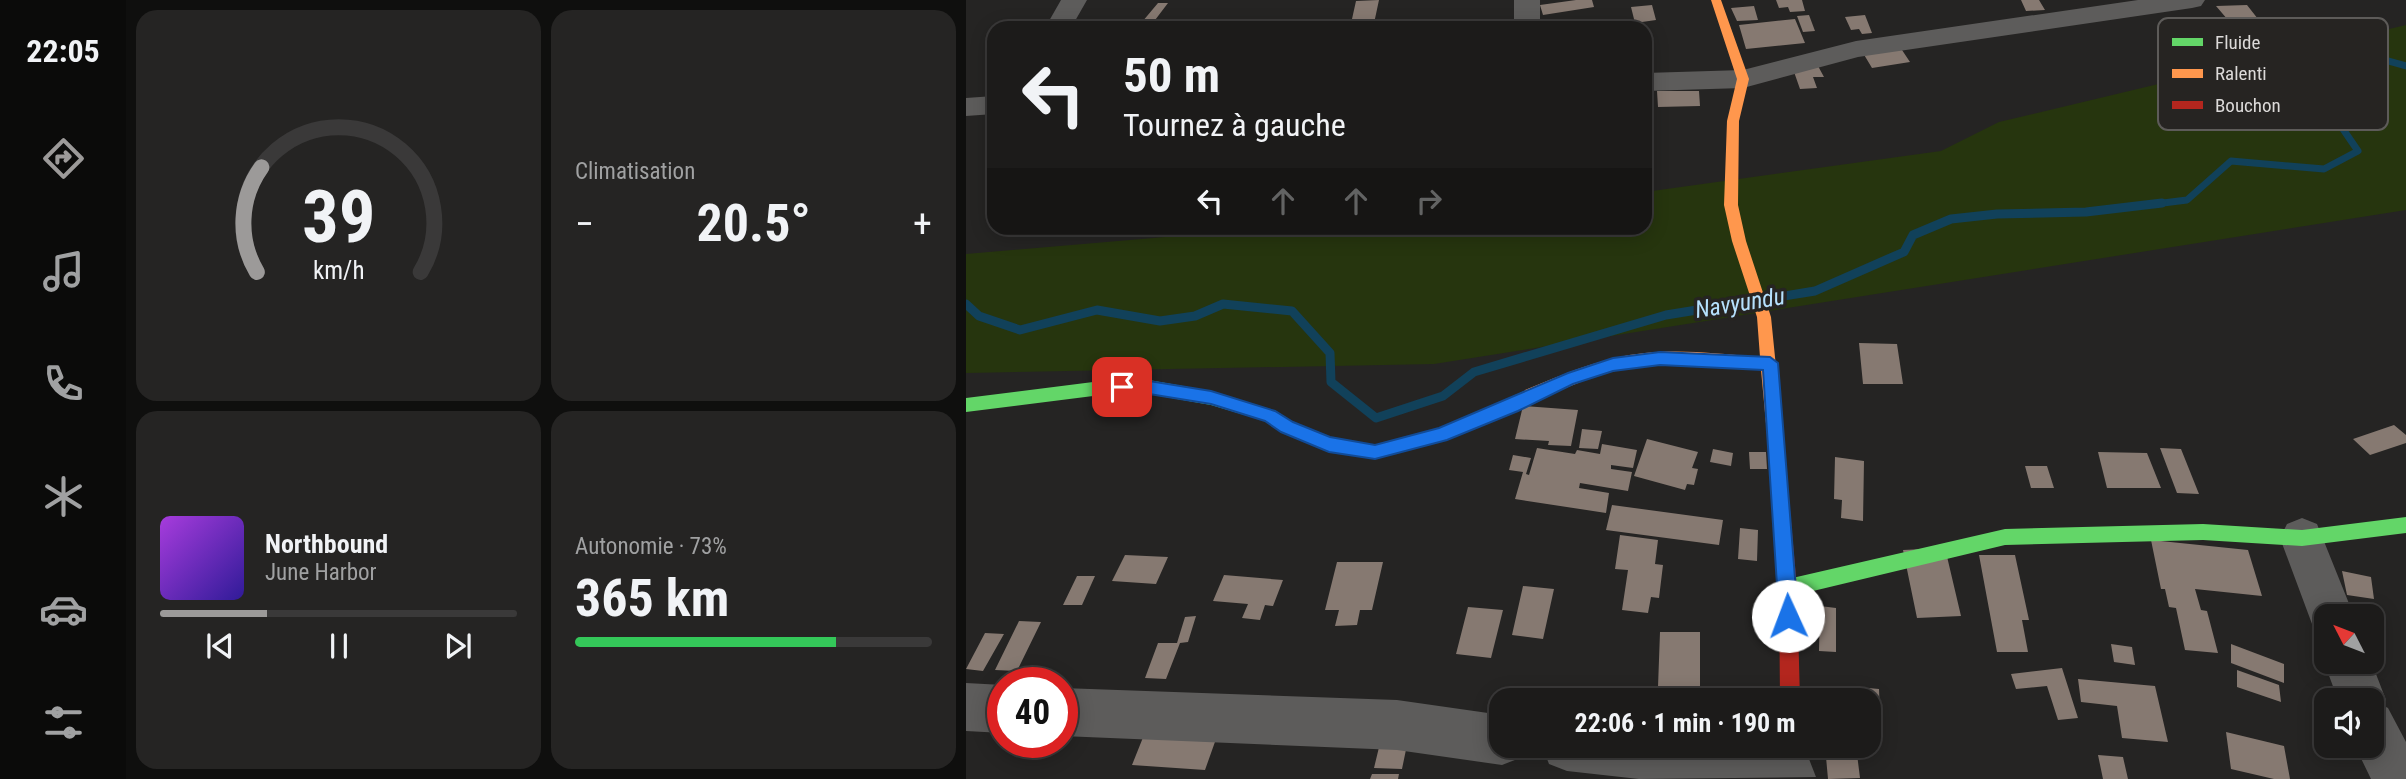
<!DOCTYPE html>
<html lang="fr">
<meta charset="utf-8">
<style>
:root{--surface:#1c1b1a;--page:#252423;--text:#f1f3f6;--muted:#a0a1a2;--line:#3a3939;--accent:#9c9a99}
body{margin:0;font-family:"Roboto Condensed",sans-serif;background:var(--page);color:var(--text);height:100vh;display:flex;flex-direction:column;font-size:26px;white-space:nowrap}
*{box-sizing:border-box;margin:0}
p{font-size:23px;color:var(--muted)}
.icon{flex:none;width:38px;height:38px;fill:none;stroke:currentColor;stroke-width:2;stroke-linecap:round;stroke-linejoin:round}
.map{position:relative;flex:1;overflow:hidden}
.drawer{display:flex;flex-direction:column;gap:10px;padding:10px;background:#0f0f0e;width:840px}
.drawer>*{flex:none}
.guide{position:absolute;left:21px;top:21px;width:665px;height:214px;border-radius:21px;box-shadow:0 4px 18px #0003,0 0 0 2px var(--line);background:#1c1b1a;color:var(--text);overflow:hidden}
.needle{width:46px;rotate:312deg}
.tools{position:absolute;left:1348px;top:604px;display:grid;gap:14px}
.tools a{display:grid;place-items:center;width:70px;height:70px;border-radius:14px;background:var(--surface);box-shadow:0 4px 18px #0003,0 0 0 2px var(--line);font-size:35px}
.speed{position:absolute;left:21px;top:667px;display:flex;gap:14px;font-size:35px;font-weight:700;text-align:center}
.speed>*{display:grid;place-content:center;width:91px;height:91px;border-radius:50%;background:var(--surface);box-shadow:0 4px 18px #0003,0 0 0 2px var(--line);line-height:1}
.speed .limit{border:10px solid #d22;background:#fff;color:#111}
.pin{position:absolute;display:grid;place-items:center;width:60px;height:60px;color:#fff;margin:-30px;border-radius:14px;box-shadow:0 4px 10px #0006}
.me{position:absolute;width:77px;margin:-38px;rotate:358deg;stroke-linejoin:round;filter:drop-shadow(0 0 5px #0008)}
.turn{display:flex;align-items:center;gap:24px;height:147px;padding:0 21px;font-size:32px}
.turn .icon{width:91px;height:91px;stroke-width:2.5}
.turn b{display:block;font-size:49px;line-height:60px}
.lanes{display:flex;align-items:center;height:66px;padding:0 21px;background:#0003;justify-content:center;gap:35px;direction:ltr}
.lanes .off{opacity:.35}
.big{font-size:52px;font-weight:700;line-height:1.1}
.drawer .widget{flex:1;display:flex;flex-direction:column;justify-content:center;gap:10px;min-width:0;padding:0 24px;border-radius:21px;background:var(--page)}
.drawer .dial{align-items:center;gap:0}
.dial svg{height:182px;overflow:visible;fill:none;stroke:var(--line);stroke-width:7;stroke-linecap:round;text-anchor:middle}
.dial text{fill:var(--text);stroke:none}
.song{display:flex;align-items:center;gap:21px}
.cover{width:84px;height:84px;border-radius:10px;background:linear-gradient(135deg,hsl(280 70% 55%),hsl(250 70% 35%))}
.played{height:7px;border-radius:4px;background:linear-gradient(90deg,var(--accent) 30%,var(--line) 30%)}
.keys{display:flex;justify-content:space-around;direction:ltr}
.heat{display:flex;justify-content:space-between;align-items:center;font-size:38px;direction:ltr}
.charge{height:10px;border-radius:5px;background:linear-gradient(90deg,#34c759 73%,var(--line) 0)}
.drawer .tiles{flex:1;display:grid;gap:10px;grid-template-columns:repeat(2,1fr)}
.trip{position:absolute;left:523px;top:688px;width:392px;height:70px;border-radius:21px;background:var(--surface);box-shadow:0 4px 18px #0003,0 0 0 2px var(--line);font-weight:700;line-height:70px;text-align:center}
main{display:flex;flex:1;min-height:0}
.tab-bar{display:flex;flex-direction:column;width:126px;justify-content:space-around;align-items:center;background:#0b0b0a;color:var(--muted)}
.tab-bar .icon{width:49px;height:49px}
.tab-bar .active{color:var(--accent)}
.tab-bar b{font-size:32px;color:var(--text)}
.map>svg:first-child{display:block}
.green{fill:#26350e}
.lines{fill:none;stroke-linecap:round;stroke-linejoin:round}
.stream-far1{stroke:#11415a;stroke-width:7}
.stream{stroke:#11415a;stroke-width:9}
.building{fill:#867971}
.street{fill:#5d5c5b;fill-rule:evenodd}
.fast{fill:#63d668;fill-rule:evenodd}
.slow{fill:#ff974d;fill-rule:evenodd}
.jam{fill:#b3261e;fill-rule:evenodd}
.route{fill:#1a73e8;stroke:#114b97;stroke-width:2}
.labels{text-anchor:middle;stroke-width:7;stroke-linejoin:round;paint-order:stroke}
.water-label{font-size:24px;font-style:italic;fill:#b6e1fd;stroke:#262422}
.key{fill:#262422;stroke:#5d5b59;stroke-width:2}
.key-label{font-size:19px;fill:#dcdad9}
</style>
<main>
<nav class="tab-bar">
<b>22:05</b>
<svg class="icon active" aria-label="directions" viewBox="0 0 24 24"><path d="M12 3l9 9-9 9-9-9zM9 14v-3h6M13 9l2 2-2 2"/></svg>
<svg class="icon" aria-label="music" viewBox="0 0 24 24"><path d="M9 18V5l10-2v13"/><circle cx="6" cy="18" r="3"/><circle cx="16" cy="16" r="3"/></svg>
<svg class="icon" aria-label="phone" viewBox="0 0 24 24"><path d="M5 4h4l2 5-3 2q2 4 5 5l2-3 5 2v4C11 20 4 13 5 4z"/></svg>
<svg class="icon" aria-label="climate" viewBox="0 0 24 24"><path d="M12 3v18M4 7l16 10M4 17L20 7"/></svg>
<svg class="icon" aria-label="car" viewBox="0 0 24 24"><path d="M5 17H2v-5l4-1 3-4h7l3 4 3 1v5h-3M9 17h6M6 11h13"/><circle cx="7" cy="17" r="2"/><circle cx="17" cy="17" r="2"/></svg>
<svg class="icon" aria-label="filters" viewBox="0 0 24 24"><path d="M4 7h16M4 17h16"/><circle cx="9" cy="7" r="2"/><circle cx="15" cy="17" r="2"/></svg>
</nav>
<section class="drawer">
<div class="tiles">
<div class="widget dial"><svg viewBox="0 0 100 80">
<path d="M14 69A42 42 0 1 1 86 69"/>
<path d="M14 69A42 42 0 0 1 16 23" stroke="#9c9a99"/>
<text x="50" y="56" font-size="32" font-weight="700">39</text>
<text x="50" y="72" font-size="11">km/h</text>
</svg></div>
<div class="widget"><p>Climatisation</p>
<div class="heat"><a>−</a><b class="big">20.5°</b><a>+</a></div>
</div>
<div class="widget">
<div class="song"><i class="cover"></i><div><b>Northbound</b><p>June Harbor</p></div></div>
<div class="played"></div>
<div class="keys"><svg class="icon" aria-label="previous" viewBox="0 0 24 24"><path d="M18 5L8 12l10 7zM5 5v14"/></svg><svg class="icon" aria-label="pause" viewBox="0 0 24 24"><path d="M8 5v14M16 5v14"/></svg><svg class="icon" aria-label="next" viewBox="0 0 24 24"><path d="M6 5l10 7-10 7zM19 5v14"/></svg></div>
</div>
<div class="widget"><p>Autonomie · 73%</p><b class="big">365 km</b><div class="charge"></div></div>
</div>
</section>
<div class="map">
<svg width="1440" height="779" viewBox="0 0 1440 779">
<rect width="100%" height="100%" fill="#252423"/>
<path class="green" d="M1440,25V210L468,364L0,373V254L304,228H679V192L975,151L1033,122Z"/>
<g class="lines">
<path class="stream-far1" d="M1181,205L1221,200L1265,161L1358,169L1392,151L1338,72L1360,55L1397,54L1440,66"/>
<path class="stream" d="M0,304L13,316L54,330L131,310L194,321L229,316L257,304L326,311L364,353L365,382L410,418L477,396L508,372L700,315L849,291L938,252L947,235L985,219L1031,214L1120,212L1196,203"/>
</g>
<path class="building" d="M413,0L407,28H384L390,1Z
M610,0H626L628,7L577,15L574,5Z
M810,0H836L839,11L824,12L822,7L813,8Z
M1055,0H1073L1079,10L1060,11Z
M192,3H202L183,28H171Z
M686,5L690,20L669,23L665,7Z
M1281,5L1292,19L1262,20L1250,6Z
M788,6L792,20L771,21L765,8Z
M843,15L849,31L837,32L831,16Z
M899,15L906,33L896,34L893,29L885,30L879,17Z
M829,19L839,43L780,49L773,25Z
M323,21H356L353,26L321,27Z
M934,47L944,62L906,68L897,53Z
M852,66L858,77H847L851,88L834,89L827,69Z
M691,91H733L734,106L692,107Z
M893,343L931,344L937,384H897Z
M557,406L612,410L605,446L582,445L583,441L549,439Z
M1428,425L1440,435V443L1404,455L1387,439Z
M616,429L636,431L632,449L613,448Z
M681,439L732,452L726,468L732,469L728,485L721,484L719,490L668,476Z
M636,444L671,450L667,468L645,465V469L666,472L662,491L614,483L613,488L643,493L640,513L549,499L557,472L543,470L547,455L565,458L560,474L563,475L571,448L609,454L611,450L634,454Z
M1194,448L1215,449L1233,494L1211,493Z
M747,449L767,453L765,466L744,462Z
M783,452H800L801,469H784Z
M1132,452L1181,453L1195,488H1141Z
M869,457L898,461L897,521L875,518L876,500L868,499Z
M1059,466H1081L1088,488H1065Z
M646,505L757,520L753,545L640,530Z
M774,528L792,530L791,561L772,559Z
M654,535L692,540L689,564L697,565L693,598L685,597L682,613L656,610L662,570L649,569Z
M1185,540L1282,550L1296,596L1229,589L1235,610L1241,611L1252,653L1219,650L1210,608L1203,607L1199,589H1195Z
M979,548L995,616L951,618L937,550Z
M159,555L202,557L190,584L146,581Z
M1013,555H1049L1063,620H1056L1062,652H1031Z
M371,562H417L406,610H394L391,625L369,626L373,610H359Z
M1376,571L1405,577L1408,599L1381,595Z
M258,575L317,580L307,606L299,605L294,620L276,618L282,604L247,601Z
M111,576H129L116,605H97Z
M557,586L588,589L577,639L546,635Z
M854,606L870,608V652L853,651Z
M502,607L537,610L525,658L490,654Z
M230,616L222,642L214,643L200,679L179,678L192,643H211L219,617Z
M53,621L75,622L51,671L29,670Z
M694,632H734V687H692Z
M19,633L38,634L17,671L0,669Z
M1145,644L1166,647L1169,665L1148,662Z
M1265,644L1318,664V683L1265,663Z
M1096,668L1112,718L1092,720L1081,686L1050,689L1045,674Z
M1271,670L1313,685L1315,702L1271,687Z
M1112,679L1189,686L1202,742L1156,738L1151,706L1115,702Z
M902,688L913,689L914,714L903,713Z
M1260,732L1318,746L1324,779H1308L1265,769Z
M178,735L250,739L239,770L166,765Z
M415,739L442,740L436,769L408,768Z
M859,746H890L894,778L862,779Z
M1132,755L1157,757L1162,779H1137Z
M406,774H433L432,779H404Z"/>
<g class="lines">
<path class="street" d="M95,0H121L105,28H79Z
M548,0H574V28H548Z
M1172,0H1239L1235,6L1226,8L892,57L777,88L679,91V73L777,70L890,41Z
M28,96V114L0,116V98Z
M1336,518L1351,524L1388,616H1360V637L1349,632L1314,538L1321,524Z
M1360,659V662L1405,661L1420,700L1418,706L1422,708L1440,742V779H1405L1389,746H1405V700H1372L1358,662Z
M0,683L37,685V733L0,731Z
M96,688L431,700L536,715V746H559L554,758L536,765L431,750L96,736Z
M576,746H785L825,752L843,759L850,777L673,779L601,771L583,764Z"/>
<path class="fast" d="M177,379L245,391L310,411L327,422L364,437L409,445L473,429L565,388L571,390L573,395L571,400L481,440L409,459L363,451L315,432L299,421L245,405L177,393L135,395L0,412V398L135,381Z
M1440,517V533L1336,546L1237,540L1039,545L822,597L816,594L813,588L816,582L822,579L1039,529L1237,524L1336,530Z"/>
<path class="slow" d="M745,0H755L783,79L773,121L772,205L780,241L805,317L821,477L819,482L813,485L807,482L805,477L795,370C745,366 695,359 645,372C617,379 592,392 565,402L559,400L557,395L559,390C598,374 637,357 679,353C717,349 756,354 794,357L791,317L766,241L758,205L761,121L771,79Z"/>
<path class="jam" d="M813,469L819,472L821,477L831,588L834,700H814L813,588L805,477L807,472Z"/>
</g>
<path class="route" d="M694,352L804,357L812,363L832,616L829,623L822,626L816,623L813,616L797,370L694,365L647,371L607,384L552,411L481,440L409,459L363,452L315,432L299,421L245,404L177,393L150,392L148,387L150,383L177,380L245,391L309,411L327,422L364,437L409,445L473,428L602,373L647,358Z"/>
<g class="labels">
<g class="water-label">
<text transform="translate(774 303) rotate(-9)" y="8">Navyundu</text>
</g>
</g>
<rect x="1192" y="18" width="230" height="112" rx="10" class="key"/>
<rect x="1206" y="38" width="31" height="8" fill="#63d668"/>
<rect x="1206" y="69" width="31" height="9" fill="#ff974d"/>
<rect x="1206" y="101" width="31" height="8" fill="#b3261e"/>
<g class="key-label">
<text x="1249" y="49">Fluide</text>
<text x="1249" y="80">Ralenti</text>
<text x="1249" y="112">Bouchon</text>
</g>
</svg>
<div class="tools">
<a><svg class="needle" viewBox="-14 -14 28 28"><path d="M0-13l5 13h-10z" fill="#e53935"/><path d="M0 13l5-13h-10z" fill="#a0a1a2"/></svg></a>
<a><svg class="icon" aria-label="sound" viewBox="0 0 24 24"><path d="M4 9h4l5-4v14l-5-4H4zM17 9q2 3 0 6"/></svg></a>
</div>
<div class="speed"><div class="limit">40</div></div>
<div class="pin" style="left:156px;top:387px;background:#d93025"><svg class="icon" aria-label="arrive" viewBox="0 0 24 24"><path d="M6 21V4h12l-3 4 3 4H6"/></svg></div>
<svg class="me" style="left:822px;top:616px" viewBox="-20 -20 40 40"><circle r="19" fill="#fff"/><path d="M0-13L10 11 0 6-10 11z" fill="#1a73e8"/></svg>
<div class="trip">22:06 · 1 min · 190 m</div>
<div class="guide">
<div class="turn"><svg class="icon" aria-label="left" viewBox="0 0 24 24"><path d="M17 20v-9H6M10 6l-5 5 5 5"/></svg><div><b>50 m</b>Tournez à gauche</div></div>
<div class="lanes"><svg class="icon" aria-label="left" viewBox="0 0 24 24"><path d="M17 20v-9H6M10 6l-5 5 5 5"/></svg><svg class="icon off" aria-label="ahead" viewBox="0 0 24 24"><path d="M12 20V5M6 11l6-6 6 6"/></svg><svg class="icon off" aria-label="ahead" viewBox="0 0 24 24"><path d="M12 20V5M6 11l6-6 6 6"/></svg><svg class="icon off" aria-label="right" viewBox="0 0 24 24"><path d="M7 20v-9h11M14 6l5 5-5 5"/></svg></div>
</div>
</div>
</main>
